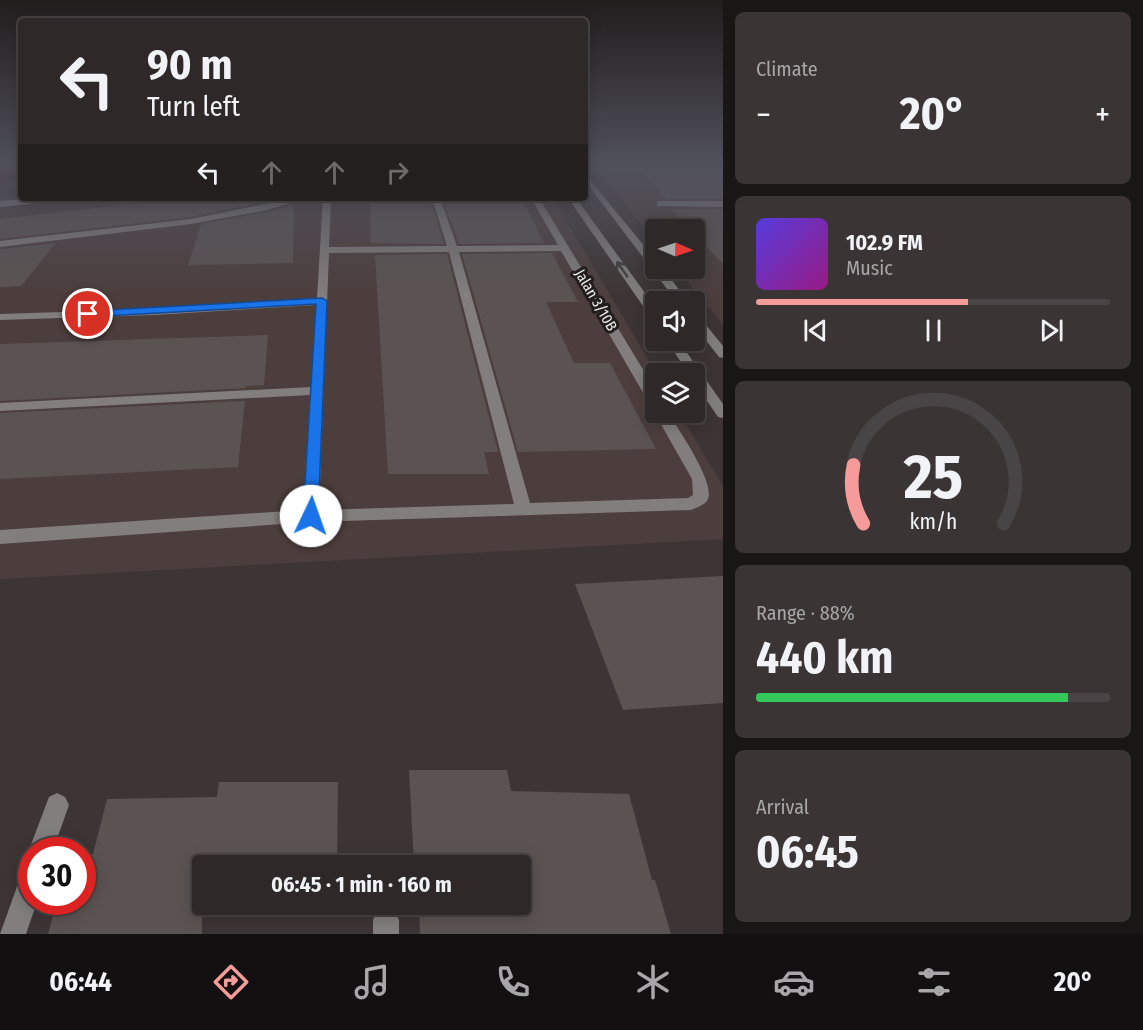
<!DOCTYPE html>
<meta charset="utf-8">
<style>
:root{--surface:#2e2828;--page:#3a3434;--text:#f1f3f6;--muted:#a7a6a8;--line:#494445;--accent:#f59b99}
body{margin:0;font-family:"Fira Sans Condensed",sans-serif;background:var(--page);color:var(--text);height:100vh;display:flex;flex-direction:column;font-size:22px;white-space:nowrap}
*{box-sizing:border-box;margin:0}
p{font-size:20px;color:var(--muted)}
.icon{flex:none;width:33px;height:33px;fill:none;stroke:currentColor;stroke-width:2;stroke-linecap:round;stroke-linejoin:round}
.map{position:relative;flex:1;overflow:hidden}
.panel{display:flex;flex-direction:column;gap:12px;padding:12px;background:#191616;width:420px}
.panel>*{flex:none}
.guide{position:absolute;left:18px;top:18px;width:570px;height:183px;border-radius:6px;box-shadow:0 3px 15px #0003,0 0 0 2px var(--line);background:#2e2828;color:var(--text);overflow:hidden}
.needle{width:39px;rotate:92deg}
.controls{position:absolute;left:645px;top:219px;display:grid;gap:12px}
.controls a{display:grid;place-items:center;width:60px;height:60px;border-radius:6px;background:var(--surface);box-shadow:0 3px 15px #0003,0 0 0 2px var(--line);font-size:30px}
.speed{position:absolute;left:18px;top:837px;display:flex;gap:12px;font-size:30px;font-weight:700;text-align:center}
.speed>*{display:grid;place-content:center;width:78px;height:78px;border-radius:50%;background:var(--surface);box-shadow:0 3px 15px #0003,0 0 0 2px var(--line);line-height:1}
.speed .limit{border:9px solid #d22;background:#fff;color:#111}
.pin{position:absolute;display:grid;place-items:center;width:51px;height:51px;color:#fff;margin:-26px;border:3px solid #fff;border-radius:50%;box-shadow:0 2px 6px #0007}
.me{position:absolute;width:66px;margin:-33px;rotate:3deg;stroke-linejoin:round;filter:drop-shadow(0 0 4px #0008)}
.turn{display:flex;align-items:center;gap:21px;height:126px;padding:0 30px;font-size:27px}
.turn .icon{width:78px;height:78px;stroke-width:2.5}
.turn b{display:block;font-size:42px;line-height:51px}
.lanes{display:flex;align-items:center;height:57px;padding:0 30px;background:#0003;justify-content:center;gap:30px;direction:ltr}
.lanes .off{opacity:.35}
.big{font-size:45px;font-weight:700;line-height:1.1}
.panel .card{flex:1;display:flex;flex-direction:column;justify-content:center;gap:9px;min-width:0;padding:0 21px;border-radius:9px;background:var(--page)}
.panel .dial{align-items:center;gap:0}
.dial svg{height:156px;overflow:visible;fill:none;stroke:var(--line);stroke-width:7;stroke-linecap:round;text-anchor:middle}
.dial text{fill:var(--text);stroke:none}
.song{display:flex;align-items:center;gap:18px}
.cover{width:72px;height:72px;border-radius:9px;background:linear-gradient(135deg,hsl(250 70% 55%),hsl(310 70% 35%))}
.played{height:6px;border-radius:3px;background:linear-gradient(90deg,var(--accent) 60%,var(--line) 60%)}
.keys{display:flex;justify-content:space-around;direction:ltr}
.heat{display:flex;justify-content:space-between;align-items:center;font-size:33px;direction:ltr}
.charge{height:9px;border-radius:4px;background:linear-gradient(90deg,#34c759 88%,var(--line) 0)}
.trip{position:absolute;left:192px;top:855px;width:339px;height:60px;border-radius:6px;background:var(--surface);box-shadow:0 3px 15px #0003,0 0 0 2px var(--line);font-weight:700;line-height:60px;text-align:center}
.tabs{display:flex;height:96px;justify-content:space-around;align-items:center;background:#121010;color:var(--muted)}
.tabs .icon{width:42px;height:42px}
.tabs .selected{color:var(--accent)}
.tabs b{font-size:27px;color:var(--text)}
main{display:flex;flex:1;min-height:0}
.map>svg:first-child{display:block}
.built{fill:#4c3e3d}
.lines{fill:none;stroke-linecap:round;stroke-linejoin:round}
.river{fill:#46010a;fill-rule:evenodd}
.building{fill:#5b5352}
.minor{fill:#827e7e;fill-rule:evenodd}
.oneway{stroke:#3e3b3a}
.route{fill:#1a73e8;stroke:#114b97;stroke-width:1.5}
.labels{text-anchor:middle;stroke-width:6;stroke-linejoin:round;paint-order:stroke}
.far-street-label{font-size:15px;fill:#f0ebeb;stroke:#211e1d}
</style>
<main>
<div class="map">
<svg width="723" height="934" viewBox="0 0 723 934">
<rect width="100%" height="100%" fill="#3d3535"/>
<path class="built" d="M593,164H723V325L677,269L694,268V230H656L655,241Z
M21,195V198H553L656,373V412L679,413L723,486V539L0,579V197Z"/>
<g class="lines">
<path class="river" d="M21,164V180L0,183V167Z"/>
</g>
<path class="building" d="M635,164H723V199H666Z
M184,198H283L191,217L0,239V219Z
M370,198H430L444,244L371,243Z
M442,198H521L544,243L459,244Z
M294,204L293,263L188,265L201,224L267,212Z
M675,209H723V264L694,233V230H691L673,210H676Z
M56,243L21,286L0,287V249Z
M552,253L578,302H546L574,363H610L656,449L518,452L462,254Z
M447,254L498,452H484L489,474H388L375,255Z
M268,335L264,385L246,386V388L0,401V344Z
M245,401L238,467L0,479V413Z
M723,576V703L623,710L575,584Z
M409,770H507L511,791L629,794L652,880H655L671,934H420L419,904H520V866L414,865Z
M219,782H338L337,866H202V934H48L57,902H82V855L93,854L107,799L217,797Z"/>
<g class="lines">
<path class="minor" d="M585,174L656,260V268H663L688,302H677L585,181Z
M37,198H68L64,200L0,207V201Z
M294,198H308L267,210L191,224L0,247V241L191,219Z
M323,198H331L329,247L447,246L432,198H440L457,246L558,245L531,198H539L656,391V407L649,403L561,251L459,252L530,503L688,498L693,495L692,479L654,412L656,410V412H668C677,428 718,485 707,501C704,505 696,508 691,510L311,522L0,544V530L303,510L310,395L0,411V403L311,387L316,305L154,315L0,320V314L154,309L317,298ZM449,252L514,504L319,510L329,253Z
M568,198H576L656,308V320L652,319Z
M660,201H723V207L657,206V202Z
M694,314L698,315L723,346V358L719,357L694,325Z
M666,340H678L723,404V418L718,417L694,382V374H689Z
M57,793L65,797L69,805L53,850H32V857L29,850L49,797Z
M32,867V902H37L26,934H0L23,870Z
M386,907L395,911L399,920V934H373V920L377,911Z"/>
</g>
<defs><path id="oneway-shaft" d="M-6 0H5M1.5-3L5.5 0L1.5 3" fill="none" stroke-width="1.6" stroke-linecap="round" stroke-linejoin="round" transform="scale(1.5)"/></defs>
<use class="oneway" href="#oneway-shaft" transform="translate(622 269) rotate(-125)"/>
<linearGradient id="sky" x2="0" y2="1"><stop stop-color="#221d1d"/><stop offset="0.56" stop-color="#51515c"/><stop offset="1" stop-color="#51515c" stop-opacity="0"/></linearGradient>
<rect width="723" height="295" fill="url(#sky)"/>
<path class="route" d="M322,298L327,301L318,516L316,520H305L303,516L316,304L88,317L83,314L88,311Z"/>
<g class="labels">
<g class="far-street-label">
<text transform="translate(596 300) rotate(60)" y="5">Jalan 3/10B</text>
</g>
</g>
</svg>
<div class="controls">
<a><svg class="needle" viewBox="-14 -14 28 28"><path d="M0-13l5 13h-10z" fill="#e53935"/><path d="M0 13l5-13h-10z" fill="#a7a6a8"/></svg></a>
<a><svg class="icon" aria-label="sound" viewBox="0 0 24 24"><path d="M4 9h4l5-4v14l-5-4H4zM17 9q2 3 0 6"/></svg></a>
<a><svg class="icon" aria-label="layers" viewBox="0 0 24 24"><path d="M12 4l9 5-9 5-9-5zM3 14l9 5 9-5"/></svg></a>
</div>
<div class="speed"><div class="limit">30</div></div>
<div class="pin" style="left:88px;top:314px;background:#d93025"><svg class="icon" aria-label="arrive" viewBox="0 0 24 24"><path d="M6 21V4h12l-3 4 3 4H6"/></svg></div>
<svg class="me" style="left:311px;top:516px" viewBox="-20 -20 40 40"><circle r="19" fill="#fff"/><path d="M0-13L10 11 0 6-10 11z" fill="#1a73e8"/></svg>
<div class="trip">06:45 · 1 min · 160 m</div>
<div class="guide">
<div class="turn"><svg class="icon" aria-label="left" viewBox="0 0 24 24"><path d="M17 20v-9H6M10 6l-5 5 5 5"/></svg><div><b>90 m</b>Turn left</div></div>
<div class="lanes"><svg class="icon" aria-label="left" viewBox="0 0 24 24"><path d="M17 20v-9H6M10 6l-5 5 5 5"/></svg><svg class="icon off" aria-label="ahead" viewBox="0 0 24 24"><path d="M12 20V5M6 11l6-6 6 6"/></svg><svg class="icon off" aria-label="ahead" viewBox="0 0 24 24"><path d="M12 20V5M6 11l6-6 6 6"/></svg><svg class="icon off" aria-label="right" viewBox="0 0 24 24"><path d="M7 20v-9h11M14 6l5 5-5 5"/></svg></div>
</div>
</div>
<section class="panel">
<div class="card"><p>Climate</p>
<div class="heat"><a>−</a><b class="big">20°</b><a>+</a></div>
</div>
<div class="card">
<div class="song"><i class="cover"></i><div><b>102.9 FM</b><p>Music</p></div></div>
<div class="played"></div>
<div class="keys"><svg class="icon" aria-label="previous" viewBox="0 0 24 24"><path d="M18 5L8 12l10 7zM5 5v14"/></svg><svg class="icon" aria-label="pause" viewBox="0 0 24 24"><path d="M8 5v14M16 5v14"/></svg><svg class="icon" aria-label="next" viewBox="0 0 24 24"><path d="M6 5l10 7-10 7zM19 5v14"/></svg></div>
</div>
<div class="card dial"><svg viewBox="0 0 100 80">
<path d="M14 69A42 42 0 1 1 86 69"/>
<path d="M14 69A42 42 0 0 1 9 39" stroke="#f59b99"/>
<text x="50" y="56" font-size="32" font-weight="700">25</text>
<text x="50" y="72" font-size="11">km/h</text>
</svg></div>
<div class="card"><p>Range · 88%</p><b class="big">440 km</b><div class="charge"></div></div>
<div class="card"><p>Arrival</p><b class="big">06:45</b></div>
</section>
</main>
<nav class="tabs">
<b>06:44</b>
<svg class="icon selected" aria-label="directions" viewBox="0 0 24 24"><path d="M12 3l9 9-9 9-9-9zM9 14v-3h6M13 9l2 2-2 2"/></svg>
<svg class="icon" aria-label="music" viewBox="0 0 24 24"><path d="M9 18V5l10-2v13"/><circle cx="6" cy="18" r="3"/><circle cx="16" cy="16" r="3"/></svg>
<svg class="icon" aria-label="phone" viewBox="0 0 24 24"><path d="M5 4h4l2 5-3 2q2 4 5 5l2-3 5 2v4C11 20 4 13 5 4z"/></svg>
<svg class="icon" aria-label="climate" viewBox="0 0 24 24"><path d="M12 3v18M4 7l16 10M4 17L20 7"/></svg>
<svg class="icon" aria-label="car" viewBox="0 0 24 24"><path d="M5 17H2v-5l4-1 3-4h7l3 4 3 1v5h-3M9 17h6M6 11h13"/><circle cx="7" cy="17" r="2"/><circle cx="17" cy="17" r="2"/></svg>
<svg class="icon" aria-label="filters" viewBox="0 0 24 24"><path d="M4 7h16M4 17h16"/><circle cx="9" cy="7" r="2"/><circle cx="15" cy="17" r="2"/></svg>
<b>20°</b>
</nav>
